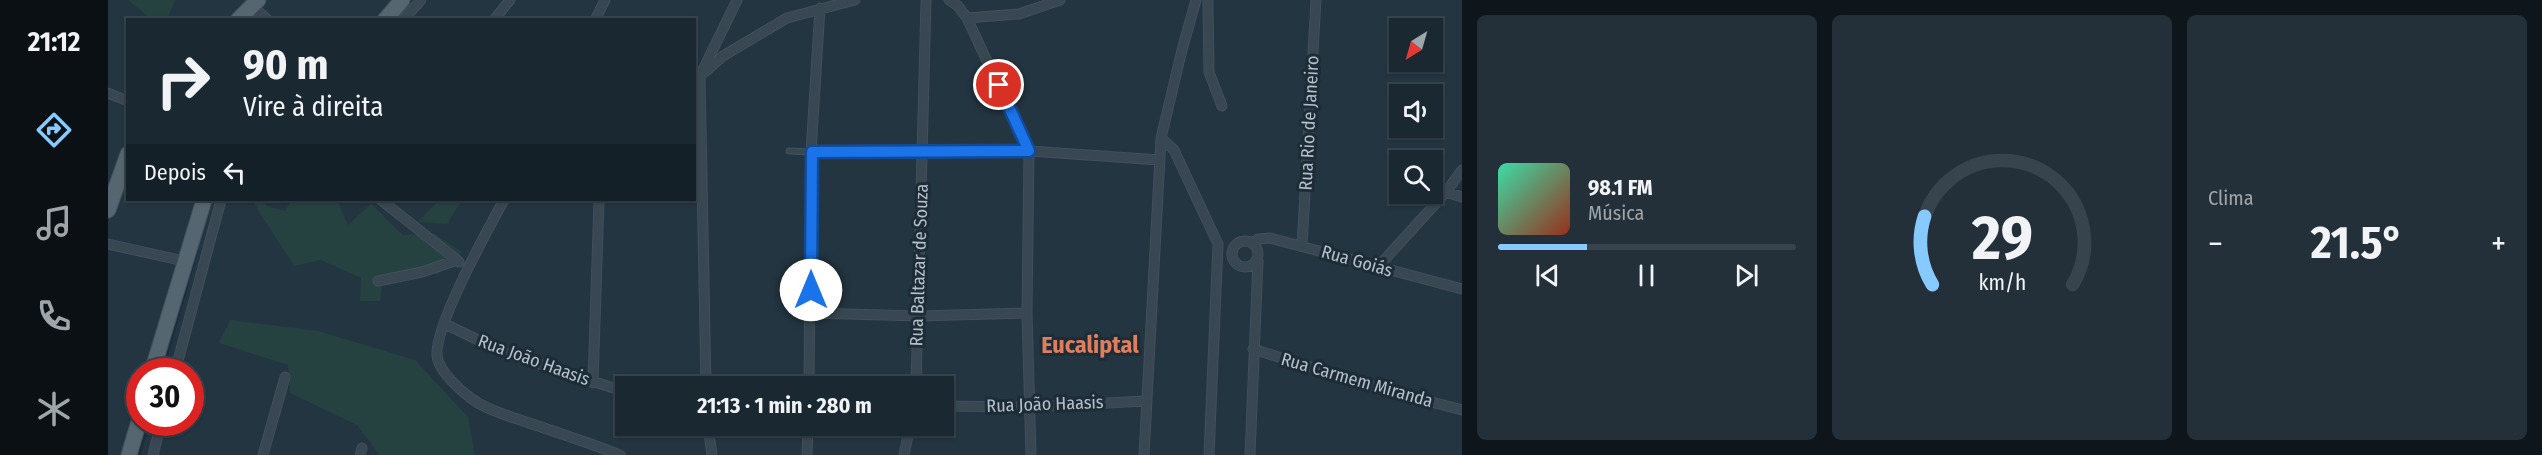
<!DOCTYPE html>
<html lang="pt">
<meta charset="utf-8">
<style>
:root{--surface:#1a2831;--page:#233039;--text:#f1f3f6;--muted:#9fa6ab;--line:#38444d;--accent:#86caff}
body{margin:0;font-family:"Fira Sans Condensed",sans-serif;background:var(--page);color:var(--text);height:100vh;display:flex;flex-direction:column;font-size:22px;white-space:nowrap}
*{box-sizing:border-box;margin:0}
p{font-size:20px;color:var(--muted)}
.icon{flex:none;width:33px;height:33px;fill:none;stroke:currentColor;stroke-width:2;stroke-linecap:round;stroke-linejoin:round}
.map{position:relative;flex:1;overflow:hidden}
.panel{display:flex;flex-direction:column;gap:15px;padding:15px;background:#0e161b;width:1080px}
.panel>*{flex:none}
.hud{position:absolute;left:18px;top:18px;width:570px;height:183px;border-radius:0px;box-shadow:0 2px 4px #0004,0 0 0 2px var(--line);background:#1a2831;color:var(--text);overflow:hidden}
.needle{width:39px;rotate:217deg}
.tools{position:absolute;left:1281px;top:18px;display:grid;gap:12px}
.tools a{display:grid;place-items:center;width:54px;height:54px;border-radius:0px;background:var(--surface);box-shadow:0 2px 4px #0004,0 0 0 2px var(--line);font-size:30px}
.speed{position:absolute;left:18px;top:358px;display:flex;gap:12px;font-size:30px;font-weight:700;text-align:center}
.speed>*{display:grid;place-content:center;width:78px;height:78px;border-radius:50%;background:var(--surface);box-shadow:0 2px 4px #0004,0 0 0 2px var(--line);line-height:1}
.speed .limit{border:9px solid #d22;background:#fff;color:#111}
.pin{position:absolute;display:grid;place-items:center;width:51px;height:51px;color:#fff;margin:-26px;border:3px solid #fff;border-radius:50%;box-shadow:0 2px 6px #0007}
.me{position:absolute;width:66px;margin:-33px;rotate:0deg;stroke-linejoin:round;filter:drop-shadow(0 0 4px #0008)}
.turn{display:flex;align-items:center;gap:21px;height:126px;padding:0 18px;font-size:27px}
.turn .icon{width:78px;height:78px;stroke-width:2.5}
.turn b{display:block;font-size:42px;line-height:51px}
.then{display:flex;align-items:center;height:57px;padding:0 18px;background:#0003;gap:12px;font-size:22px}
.big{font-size:45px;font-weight:700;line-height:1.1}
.panel .widget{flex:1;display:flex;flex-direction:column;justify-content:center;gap:9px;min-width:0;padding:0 21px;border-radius:9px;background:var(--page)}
.panel .dial{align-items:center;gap:0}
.dial svg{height:156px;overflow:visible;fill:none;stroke:var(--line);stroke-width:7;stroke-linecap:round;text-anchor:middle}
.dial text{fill:var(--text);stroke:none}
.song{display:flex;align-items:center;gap:18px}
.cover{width:72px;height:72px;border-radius:9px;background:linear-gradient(135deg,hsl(160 70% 55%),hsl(10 70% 35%))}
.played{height:6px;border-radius:3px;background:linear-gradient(90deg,var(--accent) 30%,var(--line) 30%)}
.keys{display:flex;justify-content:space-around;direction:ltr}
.heat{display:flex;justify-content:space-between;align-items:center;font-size:33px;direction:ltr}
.panel .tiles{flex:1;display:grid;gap:15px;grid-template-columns:repeat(3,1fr)}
.trip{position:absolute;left:507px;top:376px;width:339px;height:60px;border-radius:0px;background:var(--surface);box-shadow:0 2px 4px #0004,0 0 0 2px var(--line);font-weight:700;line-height:60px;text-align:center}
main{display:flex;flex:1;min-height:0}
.menu{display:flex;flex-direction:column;width:108px;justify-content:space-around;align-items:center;background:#0a1014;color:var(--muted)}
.menu .icon{width:42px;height:42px}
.menu .active{color:var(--accent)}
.menu b{font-size:27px;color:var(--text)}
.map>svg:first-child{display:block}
.green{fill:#254240}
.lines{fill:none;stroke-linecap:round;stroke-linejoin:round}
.stream{stroke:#152f40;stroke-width:3}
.service-casing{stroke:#41505a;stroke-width:7}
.minor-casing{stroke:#41505a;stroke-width:11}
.primary-casing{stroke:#41505a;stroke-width:17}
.service{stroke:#384751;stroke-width:4.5}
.minor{stroke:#384751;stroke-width:9}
.primary{stroke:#566671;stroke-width:15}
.route-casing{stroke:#114b97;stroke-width:15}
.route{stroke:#1a73e8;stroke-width:10}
.labels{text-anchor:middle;stroke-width:6;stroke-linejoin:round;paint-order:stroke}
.street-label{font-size:18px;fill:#b4c1cb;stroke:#1d2c36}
.district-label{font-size:24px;font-weight:bold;fill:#dd7f5e;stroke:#1d2c36}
</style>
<main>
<nav class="menu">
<b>21:12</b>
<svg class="icon active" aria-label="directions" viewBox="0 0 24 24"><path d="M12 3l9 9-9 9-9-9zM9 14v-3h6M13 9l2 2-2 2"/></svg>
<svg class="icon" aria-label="music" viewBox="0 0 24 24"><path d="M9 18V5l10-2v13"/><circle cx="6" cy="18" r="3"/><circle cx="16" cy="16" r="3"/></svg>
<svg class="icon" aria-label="phone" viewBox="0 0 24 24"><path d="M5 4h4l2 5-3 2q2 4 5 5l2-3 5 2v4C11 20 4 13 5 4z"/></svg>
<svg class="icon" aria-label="climate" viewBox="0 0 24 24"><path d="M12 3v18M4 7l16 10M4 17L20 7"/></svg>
</nav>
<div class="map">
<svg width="1354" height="455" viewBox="0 0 1354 455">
<rect width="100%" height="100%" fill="#233541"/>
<path class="green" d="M20,0H67L59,19H43Z
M144,200H158V206L177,211L184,200H229L240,225L263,204L295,235L326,234L354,252L330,274L275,275L272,301H252L253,278L213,260L186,266Z
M331,200H354L339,224L310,222Z
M122,320L210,331L307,360L360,417L367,455H272L249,425L182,393L180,365L111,343Z"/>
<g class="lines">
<path class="stream" d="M54,372L89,250
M31,455L40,423"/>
<defs>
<path id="service" d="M681,151L703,152"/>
<path id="minor" d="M841,0L850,6L859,18L921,151L919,313L923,455
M1100,0L1101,72L1114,106
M144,6L160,20
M859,18L911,14L952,0
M295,20L313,0
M386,20L402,0
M487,20L497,0
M597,72L615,56L679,18L747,0
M0,93L20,101
M1053,138L1066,150L1110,244L1101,455
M703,152L921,151L1052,160
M1338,192L1354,197
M273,200L349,260
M396,200C380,229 327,324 329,355C330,372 356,394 370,403C385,412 404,417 421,423C451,433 482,443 512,455
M1124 254a13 13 0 1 1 26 0a13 13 0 1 1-26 0Z
M1145,243L1150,239L1162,238L1354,289
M0,244L76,261
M1194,246L1208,0
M1269,268L1338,192L1354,170
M270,281L314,272L349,260L351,262
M703,313L811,316L919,313
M337,324L397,353L518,392
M1145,349L1270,388L1354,410
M67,372L113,200
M485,383L491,200
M598,387L592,76L629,0
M701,387L703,152L712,8
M808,387L818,0
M836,406L920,407L1038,401
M600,426L604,455
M45,455L53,423
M155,455L177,377
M252,455L254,448
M699,455L700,426
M796,455L802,426
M1036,455L1053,138L1074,50L1088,0
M1142,455L1150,260"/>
<path id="primary" d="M130,20L150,0
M277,20L294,0
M0,210L20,154
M44,372L96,200
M21,455L32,418"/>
</defs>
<use href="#service" class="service-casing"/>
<use href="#minor" class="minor-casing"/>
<use href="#primary" class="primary-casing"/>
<use href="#service" class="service"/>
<use href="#minor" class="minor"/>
<use href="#primary" class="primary"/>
</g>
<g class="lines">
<defs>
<path id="route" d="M703,290L704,152L921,151L891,85"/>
</defs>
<use href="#route" class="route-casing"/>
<use href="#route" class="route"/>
</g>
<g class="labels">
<g class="street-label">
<text transform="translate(1201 123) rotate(-87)" y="6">Rua Rio de Janeiro</text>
<text transform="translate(1249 261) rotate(16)" y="6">Rua Goiás</text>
<text transform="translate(811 265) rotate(-88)" y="6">Rua Baltazar de Souza</text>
<text transform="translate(426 360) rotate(20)" y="6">Rua João Haasis</text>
<text transform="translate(1249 380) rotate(16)" y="6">Rua Carmem Miranda</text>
<text transform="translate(937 404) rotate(-2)" y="6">Rua João Haasis</text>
</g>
<g class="district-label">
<text x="982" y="353">Eucaliptal</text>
</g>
</g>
</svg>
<div class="tools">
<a><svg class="needle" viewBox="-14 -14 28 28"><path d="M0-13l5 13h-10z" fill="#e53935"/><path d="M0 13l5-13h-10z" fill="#9fa6ab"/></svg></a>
<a><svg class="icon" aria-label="sound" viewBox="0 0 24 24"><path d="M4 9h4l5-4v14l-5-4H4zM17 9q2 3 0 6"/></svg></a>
<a><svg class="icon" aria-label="search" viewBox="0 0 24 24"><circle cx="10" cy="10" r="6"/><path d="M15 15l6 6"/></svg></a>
</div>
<div class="speed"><div class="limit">30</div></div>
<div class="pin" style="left:891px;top:85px;background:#d93025"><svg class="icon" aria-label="arrive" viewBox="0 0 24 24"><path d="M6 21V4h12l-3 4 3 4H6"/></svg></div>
<svg class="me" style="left:703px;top:290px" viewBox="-20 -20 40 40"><circle r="19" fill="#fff"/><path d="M0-13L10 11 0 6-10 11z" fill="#1a73e8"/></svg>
<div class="trip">21:13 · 1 min · 280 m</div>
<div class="hud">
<div class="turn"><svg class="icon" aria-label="right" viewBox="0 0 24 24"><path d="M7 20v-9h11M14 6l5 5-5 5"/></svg><div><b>90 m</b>Vire à direita</div></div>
<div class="then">Depois<svg class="icon" aria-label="left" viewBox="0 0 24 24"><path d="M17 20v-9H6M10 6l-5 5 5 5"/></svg></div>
</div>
</div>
<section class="panel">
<div class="tiles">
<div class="widget">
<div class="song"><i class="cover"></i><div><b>98.1 FM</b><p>Música</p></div></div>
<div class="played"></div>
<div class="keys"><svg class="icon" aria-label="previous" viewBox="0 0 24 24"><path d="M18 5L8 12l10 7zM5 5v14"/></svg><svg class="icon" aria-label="pause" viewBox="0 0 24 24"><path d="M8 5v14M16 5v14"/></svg><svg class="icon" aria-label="next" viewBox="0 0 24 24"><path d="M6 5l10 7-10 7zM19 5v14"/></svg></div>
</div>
<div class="widget dial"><svg viewBox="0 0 100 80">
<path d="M14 69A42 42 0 1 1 86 69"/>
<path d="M14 69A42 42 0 0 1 10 34" stroke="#86caff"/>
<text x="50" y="56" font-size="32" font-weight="700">29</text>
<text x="50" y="72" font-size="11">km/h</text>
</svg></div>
<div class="widget"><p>Clima</p>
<div class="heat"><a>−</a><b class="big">21.5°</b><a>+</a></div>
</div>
</div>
</section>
</main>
